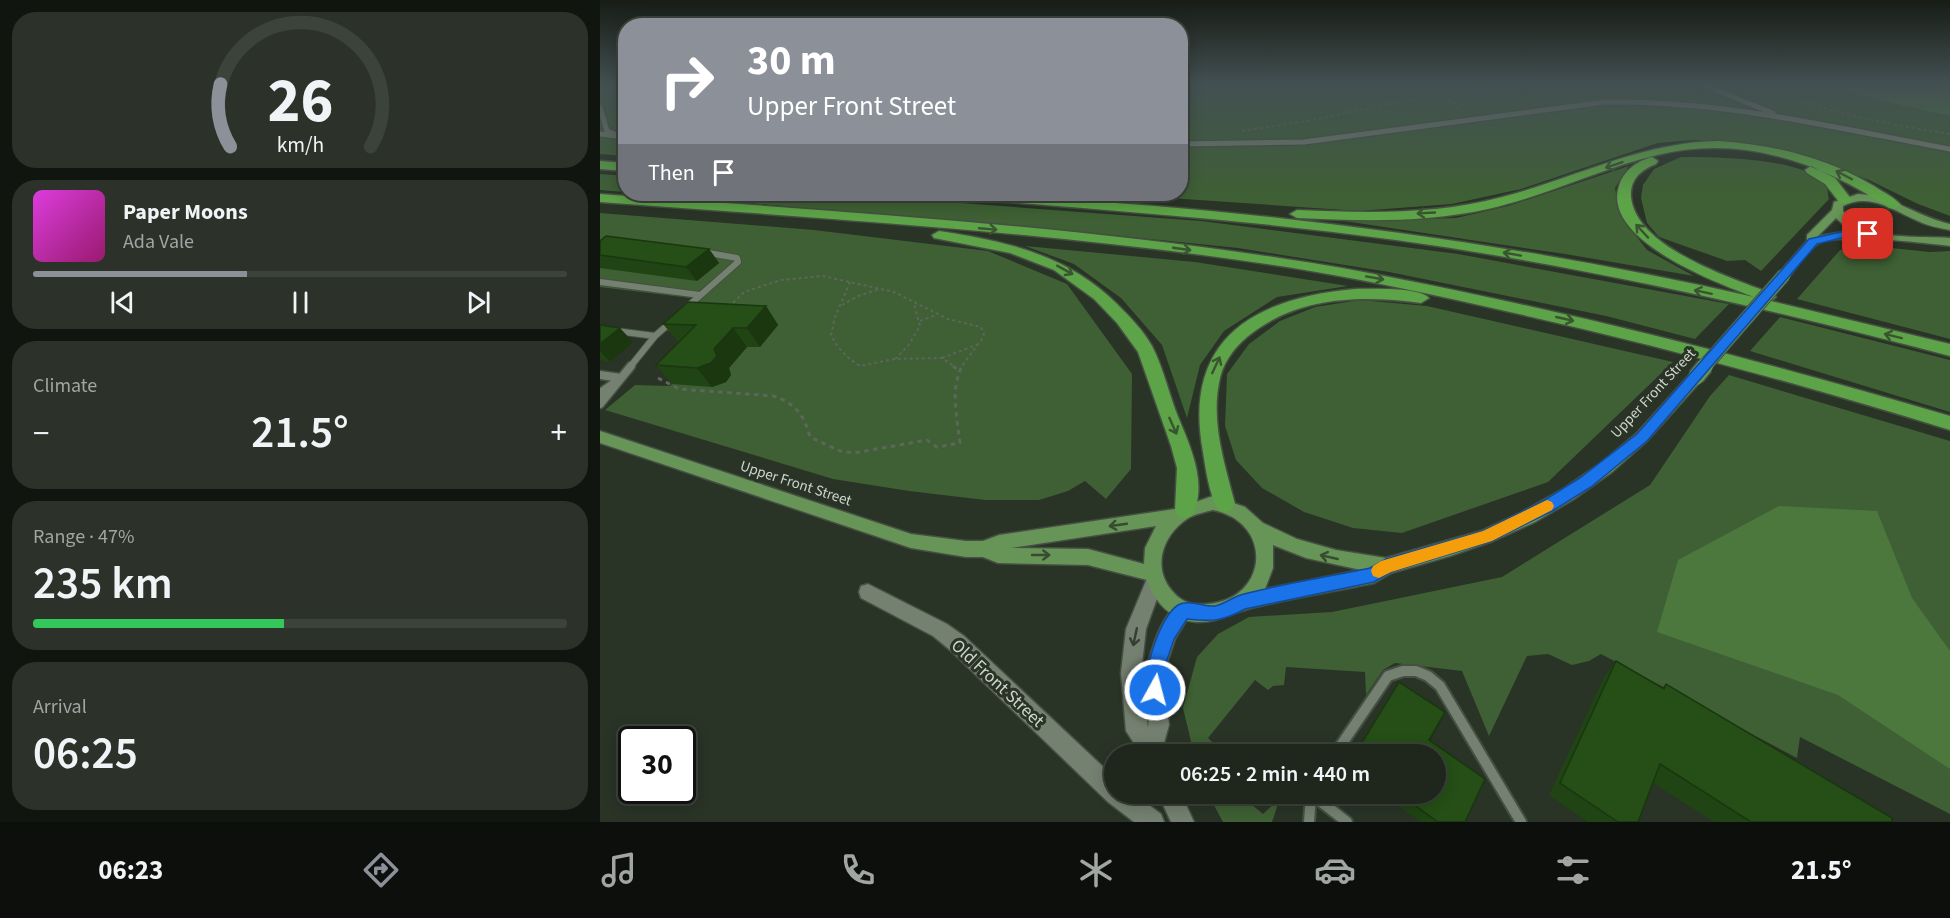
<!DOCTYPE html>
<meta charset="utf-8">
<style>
:root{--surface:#1f261c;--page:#2c3229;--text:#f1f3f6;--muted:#a1a5a3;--line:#3c433b;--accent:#8c9099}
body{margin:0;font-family:"Source Sans 3",sans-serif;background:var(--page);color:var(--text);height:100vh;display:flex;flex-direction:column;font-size:22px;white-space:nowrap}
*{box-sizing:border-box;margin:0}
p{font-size:20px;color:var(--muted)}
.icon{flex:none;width:33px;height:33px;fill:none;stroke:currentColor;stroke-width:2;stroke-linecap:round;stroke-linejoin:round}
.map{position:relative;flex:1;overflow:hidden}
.side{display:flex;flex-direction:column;gap:12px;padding:12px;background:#11150f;width:600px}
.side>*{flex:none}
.hud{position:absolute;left:18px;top:18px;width:570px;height:183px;border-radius:24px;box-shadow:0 3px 15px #0003,0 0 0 2px var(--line);background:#8c9099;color:#fff;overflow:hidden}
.speed{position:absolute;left:18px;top:726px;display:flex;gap:12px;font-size:30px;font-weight:700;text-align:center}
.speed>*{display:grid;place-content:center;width:78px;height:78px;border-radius:50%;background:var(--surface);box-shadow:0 3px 15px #0003,0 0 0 2px var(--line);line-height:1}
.speed .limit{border:3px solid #111;border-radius:9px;background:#fff;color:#111}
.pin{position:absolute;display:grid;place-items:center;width:51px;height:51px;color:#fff;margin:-26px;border-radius:12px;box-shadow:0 3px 9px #0006}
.me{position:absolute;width:66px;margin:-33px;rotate:7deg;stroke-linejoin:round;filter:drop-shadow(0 0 4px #0008)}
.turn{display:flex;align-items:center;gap:21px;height:126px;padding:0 30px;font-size:27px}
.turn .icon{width:78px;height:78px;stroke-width:2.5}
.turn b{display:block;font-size:42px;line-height:51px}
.then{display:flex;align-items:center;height:57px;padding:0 30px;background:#0003;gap:12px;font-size:22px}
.big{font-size:45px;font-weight:600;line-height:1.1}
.side .card{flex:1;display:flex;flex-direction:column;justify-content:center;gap:9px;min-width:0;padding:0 21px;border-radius:24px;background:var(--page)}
.side .dial{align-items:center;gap:0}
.dial svg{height:156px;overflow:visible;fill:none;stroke:var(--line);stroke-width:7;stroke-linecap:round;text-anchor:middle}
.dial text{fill:var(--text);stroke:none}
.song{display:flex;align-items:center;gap:18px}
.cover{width:72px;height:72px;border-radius:9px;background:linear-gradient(135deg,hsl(300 70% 55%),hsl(320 70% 35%))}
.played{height:6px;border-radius:3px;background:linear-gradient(90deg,var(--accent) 40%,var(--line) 40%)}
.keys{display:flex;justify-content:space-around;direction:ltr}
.heat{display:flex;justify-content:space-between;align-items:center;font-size:33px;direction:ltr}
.charge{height:9px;border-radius:4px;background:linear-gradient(90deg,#34c759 47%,var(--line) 0)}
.trip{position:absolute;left:504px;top:744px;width:342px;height:60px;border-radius:30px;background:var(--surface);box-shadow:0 3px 15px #0003,0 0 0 2px var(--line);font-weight:600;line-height:60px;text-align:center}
.menu{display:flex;height:96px;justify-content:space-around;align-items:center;background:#0c0f0b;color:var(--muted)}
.menu .icon{width:42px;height:42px}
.menu .on{color:var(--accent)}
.menu b{font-size:27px;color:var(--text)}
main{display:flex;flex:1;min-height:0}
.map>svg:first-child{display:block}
.green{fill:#3e6034}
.forest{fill:#4c783e}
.water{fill:#4d7940}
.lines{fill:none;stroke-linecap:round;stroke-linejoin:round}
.lane-far3-casing{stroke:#464f43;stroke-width:8}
.lane-far2-casing{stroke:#464f43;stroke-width:8}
.lane-far1-casing{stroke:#464f43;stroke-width:11}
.lane-casing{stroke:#464f43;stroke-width:14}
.street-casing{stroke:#464f43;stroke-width:3}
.primary-casing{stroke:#464f43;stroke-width:3}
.highway-casing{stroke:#464f43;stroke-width:3}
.path-far1{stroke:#5d665b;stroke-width:2;stroke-dasharray:3 3;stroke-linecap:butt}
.path{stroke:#5d665b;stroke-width:3;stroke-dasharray:4.5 4.5;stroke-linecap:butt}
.lane-far3{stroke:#748070;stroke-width:5}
.lane-far2{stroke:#748070;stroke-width:6}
.lane-far1{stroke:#748070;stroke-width:8}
.lane{stroke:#748070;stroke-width:10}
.street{fill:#748070;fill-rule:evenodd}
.primary{fill:#669557;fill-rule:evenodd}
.highway{fill:#5da347;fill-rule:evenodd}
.primary-bridge-far1-casing{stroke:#464f43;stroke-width:15;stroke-linecap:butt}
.primary-bridge-casing{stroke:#464f43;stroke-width:19;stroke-linecap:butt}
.primary-bridge-far1{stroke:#669557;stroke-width:13}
.primary-bridge{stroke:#669557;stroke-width:16}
.wall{fill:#204413}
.shaded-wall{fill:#1a370f}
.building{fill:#254f16;stroke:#1a370f;stroke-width:1.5}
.oneway{stroke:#395530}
.oneway2{stroke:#384c32}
.oneway3{stroke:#343f31}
.route{fill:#1a73e8;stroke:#114b97;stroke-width:1.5}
.slow{fill:#f59e0b}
.labels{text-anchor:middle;stroke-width:6;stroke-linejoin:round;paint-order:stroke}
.street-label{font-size:15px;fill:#ced5cc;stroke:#293326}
.near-street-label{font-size:18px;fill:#ced5cc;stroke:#293326}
</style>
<main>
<section class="side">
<div class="card dial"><svg viewBox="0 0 100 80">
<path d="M14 69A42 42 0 1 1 86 69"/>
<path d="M14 69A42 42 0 0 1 9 37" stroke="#8c9099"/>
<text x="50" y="56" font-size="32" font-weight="700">26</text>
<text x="50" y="72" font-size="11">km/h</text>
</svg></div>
<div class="card">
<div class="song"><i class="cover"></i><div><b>Paper Moons</b><p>Ada Vale</p></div></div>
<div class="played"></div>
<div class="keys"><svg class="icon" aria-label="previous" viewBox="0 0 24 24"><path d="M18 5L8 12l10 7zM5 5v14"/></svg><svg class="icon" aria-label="pause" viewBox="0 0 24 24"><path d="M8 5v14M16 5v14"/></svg><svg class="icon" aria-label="next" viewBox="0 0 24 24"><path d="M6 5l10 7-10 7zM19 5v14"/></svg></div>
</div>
<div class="card"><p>Climate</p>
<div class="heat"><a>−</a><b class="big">21.5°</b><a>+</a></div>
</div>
<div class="card"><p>Range · 47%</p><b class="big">235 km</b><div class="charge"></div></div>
<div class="card"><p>Arrival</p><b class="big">06:25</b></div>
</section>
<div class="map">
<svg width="1350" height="822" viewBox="0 0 1350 822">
<rect width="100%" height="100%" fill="#293326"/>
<path class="green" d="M0,85H25V156L0,154Z
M581,85H1350V216L1318,204L1269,180L1184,150L1139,142L1093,140L1058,143L921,189L852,204L759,211L511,194H580Z
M1081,157C1112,157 1208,157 1226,186C1228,189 1228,196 1229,199L1161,271L1145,260L1127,261L1059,237L1047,223L1041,198L1043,185L1054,169Z
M1029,166L1015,188L1020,215L1047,250L1094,276L965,254L744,221L856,218L908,206Z
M0,174L25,176V192L0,190Z
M42,194H241L601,221L858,254L1129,304L1095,339L1006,316L789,272L638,248L471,231Z
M0,213L214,230L388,251L467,284L532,374L531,469L506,499L485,481L468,491L439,500H385L309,491L233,479L5,410L35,385L70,386L121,333L67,331L99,299L0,287Z
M425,246L595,262L748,286L677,297L624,331L600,365L587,418L562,345L521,298L474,264Z
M1272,246L1330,252L1350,251V339L1197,299L1240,250Z
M760,300L827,306L1073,362L948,482L802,533L753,528L704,512L662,488L636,460L625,426L627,374L649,344L680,321L715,307Z
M1180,317L1350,360V412L1150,351Z
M1129,375L1350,441V814L1200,737L1197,758L1001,654L989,661L972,665L948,654L927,656L889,736L862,671L795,663L783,670L766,695L765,672L686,667L684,685L673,686L668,690L655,680L608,738L625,754H594L583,708L597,657L618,634L649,617L732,612L902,577L1050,485L1110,396Z
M608,794H639L663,814L680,798L672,822H623Z"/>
<path class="forest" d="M1179,506L1277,511L1312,598L1350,651V769L1238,695L1057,632L1078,560Z"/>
<path class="water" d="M1224,85H1350V116L1283,101Z"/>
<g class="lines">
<defs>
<path id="lane-far3" d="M1103,85L1173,113
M0,107L7,131L19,136
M0,134L26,137
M580,144L704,142L1005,102C1123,100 1235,128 1350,149"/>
<path id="lane-far2" d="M0,282L100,295
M86,308L138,262L137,258L103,252
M0,329L55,336L30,367
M55,336L71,322"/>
<path id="lane-far1" d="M0,375L21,378
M0,393L13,384
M0,404L31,366"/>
<path id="lane" d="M735,754L788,676L803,671H816L828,676L840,686L921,822
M709,822L711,794L747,822"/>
<path id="street" d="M554,574L560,576L563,582L546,629L541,673L548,728C550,716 545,703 545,690C545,666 559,612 583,602L590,605L592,611L575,639L568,660L565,690L569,725L562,750L564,754H541L526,731L521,673L526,629L548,576Z
M268,584L347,624L364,636L514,777V794H534L561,814L564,822H534L508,802L350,650L333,636L261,598L259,592L261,586Z
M558,794H581L594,822H571Z"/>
<path id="primary" d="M1258,194C1292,195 1318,217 1350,224V230C1339,228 1328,226 1318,221C1294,211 1270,192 1243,206V211C1263,243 1317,235 1350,238V246C1325,243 1232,232 1216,245C1205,254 1197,267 1188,278H1180L1178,275L1180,272L1207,241V235L1232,210L1234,202ZM1236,218L1250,231L1218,236Z
M1096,372L1101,373L1103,377L1101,381L1046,442L1012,472L974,499L935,522L893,541L850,556L791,573L774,583C732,592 689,598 648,609C630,614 616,623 596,622C572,621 554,602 547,580L488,565L398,563L383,557H366L311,548L0,443V431L311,534L366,541H383L399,535L575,509L613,496L645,507L663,523L697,539L736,550L786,558L881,531L922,512L963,489L1001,463L1036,434L1091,373ZM613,510C675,523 668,600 607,604C593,605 583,603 574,593C551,569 562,536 587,519C594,514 605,512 613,510ZM556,526L545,548L544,564L488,549L411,548ZM673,545L706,558L761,570L665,589L673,568Z"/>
<path id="highway" d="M1119,141C1174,145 1226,157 1274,186C1283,192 1294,197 1301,205L1294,209L1289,208C1220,162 1140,134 1057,155C999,169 946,196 888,209C825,223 761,221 697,218L690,214L697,210C766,213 835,215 902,197C976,178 1041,142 1119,141Z
M1052,157L1058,161L1056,164C1041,170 1030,179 1031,197C1036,248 1132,278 1173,294L1176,297L1171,301L1350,344V356C1167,308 983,266 796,240C651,220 504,210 358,198L351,194C379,191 409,194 437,196C476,200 515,203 555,206C756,223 956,252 1154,297C1117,283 1001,240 1019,186C1023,171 1037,161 1052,157Z
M0,161L26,163V171L0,169Z
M1211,166L1235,178L1252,200L1250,203H1240L1225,184L1207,173L1205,170Z
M0,194C229,211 459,224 686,259C761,270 836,286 910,302C1058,334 1204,373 1350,416V430C1205,385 1058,345 910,312C836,295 762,279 687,267C459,232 229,219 0,202Z
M339,231C406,241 468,255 517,304C530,317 543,330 552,346C564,369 569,395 579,419C591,448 608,485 592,516L585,518L578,516L575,510L577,468L571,446L538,352L517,323L494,299L454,270L410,253L334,238L332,235Z
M755,289C771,289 819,287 829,298L821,303C760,295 697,296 647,337C633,349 622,364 619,383C611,424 625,465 635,504L632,510L625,512L618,510C609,493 606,471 603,452C582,339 654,298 755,289Z"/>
</defs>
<use href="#lane-far3" class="lane-far3-casing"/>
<use href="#lane-far2" class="lane-far2-casing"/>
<use href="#lane-far1" class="lane-far1-casing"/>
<use href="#lane" class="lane-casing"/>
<use href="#street" class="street-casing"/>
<use href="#primary" class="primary-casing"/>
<use href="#highway" class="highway-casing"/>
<path class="path-far1" d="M1162,85C1222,112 1285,124 1350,134
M844,94L862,111
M642,131L712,120L818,98L930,85
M250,282L235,317L231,335C238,349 247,358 260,366L294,359L342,358L355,367
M128,305H131L144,292L181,280L223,276L294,292L348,319L381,327L384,334L382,339L361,367
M242,305L258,296L280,289
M320,321L338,314
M342,358L379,344
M295,359L308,346L320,326L314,304"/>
<path class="path" d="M353,366L358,370
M58,378L79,389L174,396C196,404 204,415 210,437L240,451L254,453L327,440L337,447L360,443C357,418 350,389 362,366"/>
<use href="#lane-far3" class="lane-far3"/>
<use href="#lane-far2" class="lane-far2"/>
<use href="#lane-far1" class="lane-far1"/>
<use href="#lane" class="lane"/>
<use href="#street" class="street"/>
<use href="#primary" class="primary"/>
<use href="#highway" class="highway"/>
<defs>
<path id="primary-bridge-far1" d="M1104,367L1184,275"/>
<path id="primary-bridge" d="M1096,377L1105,366"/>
</defs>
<use href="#primary-bridge-far1" class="primary-bridge-far1-casing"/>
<use href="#primary-bridge" class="primary-bridge-casing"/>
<use href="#primary-bridge-far1" class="primary-bridge-far1"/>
<use href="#primary-bridge" class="primary-bridge"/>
</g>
<path class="wall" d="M0,241L109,249L119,263L97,281L0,268Z
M166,306L178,325L160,347H147L129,368L131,375L126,382L112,387L72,384L56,365L79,343L63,324Z
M0,325L33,342L10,362L0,360Z
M1016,661L1062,688L1066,684L1292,822H1114L1053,783L1038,822H987L949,795L1004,677Z
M799,682L845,712L830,741L865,822H821L782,794H836Z"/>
<path class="shaded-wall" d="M109,249L119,263L97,281L86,267Z
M166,306L178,325L160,347L147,328Z
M20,328L33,342L10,362L0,351V344Z
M133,328L147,347L129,368L131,375L126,382L112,387L97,368Z
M845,712L840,723L825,751L829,740Z"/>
<path class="building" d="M6,236L109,249L86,267L0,255V241Z
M88,302L166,306L147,328H133L114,349L117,356L111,363L97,368L56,365L96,325L63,324Z
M0,325L20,328L0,344Z
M1016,661L1064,689L1066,684L1292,818V822H1151L1060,764L1038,822H1018L960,783Z
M799,682L845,712L829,740L885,779L865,822H838L799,794H836V754H755Z"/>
<defs><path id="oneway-shaft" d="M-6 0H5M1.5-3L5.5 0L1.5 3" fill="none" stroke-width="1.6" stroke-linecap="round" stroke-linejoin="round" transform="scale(1.5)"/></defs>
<g class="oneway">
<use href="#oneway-shaft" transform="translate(1014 165) rotate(161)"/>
<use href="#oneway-shaft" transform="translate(1244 175) rotate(-152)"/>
<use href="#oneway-shaft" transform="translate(826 213) rotate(177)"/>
<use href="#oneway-shaft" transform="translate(388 229) rotate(5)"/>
<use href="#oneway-shaft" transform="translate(1042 231) rotate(-133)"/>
<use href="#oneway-shaft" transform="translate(582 249) rotate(8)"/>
<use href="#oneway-shaft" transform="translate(912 254) rotate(-170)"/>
<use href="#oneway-shaft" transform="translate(465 270) rotate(29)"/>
<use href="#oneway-shaft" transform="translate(775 278) rotate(10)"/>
<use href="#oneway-shaft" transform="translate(1103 292) rotate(-168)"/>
<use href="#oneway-shaft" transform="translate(965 319) rotate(13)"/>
<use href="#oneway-shaft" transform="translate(1293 336) rotate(-166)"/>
<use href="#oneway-shaft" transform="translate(616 365) rotate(-65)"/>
<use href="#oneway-shaft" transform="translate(573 426) rotate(66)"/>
</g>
<g class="oneway2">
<use href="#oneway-shaft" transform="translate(518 525) rotate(172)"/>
<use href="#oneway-shaft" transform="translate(441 555)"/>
<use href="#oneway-shaft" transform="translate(729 557) rotate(-167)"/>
</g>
<use class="oneway3" href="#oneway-shaft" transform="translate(535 637) rotate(102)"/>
<linearGradient id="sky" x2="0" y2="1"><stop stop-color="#171c15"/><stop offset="0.42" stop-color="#435052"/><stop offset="1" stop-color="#435052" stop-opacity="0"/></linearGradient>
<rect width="1350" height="200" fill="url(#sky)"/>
<path class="route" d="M1268,231L1273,234L1272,236L1241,238L1217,244L1047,441L991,487L954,510L892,541L791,572L774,582L645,609C623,621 612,622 587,619L574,639L567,660L561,697L555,699L548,697C540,677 560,616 578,605C588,599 604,607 615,606C625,604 634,596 644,594C686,583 728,577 770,568L786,559L883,531L943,501L980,478L1037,434L1209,239L1241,232Z"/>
<path class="slow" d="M947,500L952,502L954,506L952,510L892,541L791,572L779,578L773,576L771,571L773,566L781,561L883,531Z"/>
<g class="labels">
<g class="street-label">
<text transform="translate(1053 393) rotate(-47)" y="5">Upper Front Street</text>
<text transform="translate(196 483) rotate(18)" y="5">Upper Front Street</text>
</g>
<g class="near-street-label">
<text transform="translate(398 683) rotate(43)" y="6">Old Front Street</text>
</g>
</g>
</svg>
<div class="speed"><div class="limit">30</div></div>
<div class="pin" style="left:1268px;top:234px;background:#d93025"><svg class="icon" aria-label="arrive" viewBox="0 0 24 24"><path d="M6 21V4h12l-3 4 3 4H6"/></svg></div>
<svg class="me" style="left:555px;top:690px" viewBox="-20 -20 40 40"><circle r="17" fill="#1a73e8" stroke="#fff" stroke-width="3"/><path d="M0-11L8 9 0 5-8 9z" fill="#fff"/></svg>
<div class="trip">06:25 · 2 min · 440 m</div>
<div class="hud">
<div class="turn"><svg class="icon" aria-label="right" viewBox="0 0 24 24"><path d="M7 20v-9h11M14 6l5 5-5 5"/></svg><div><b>30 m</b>Upper Front Street</div></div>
<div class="then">Then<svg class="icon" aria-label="arrive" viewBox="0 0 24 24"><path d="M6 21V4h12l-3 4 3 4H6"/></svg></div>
</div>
</div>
</main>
<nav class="menu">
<b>06:23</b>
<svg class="icon on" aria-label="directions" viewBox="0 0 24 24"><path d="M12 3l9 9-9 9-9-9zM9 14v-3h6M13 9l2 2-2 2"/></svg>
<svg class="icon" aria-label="music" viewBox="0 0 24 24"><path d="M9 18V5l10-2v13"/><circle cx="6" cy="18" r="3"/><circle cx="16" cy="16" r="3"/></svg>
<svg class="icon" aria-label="phone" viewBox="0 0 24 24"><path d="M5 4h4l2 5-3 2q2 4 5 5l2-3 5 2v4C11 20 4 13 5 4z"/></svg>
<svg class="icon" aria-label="climate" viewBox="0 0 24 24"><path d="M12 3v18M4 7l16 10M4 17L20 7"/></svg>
<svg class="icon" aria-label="car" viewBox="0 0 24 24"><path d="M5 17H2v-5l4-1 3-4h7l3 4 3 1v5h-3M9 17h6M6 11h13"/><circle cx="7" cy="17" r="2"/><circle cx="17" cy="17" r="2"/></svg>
<svg class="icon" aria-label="filters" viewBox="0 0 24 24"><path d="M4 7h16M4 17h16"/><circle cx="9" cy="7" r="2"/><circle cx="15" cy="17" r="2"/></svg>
<b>21.5°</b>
</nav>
